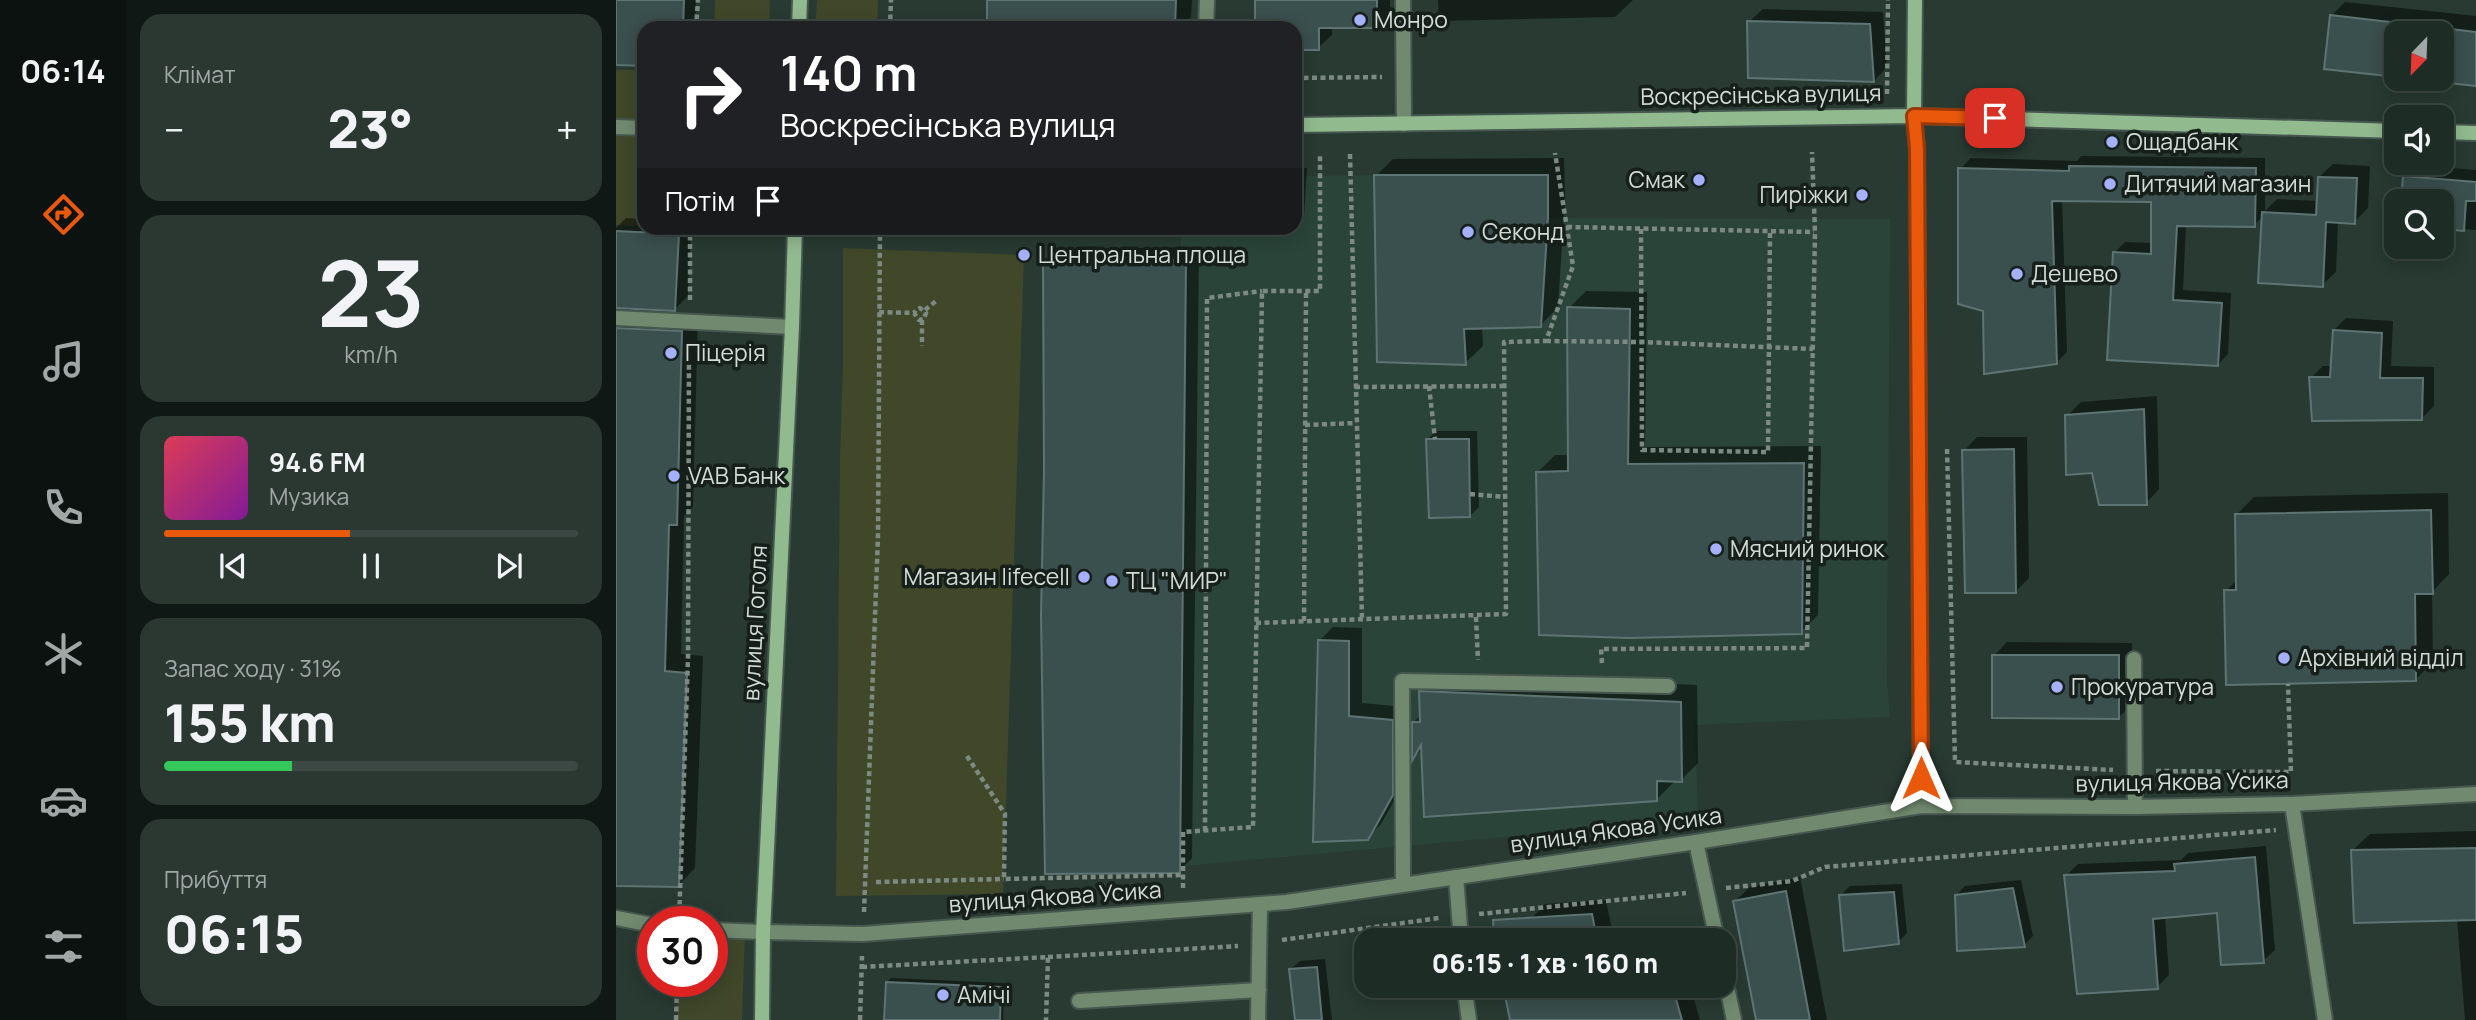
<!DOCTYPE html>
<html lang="uk">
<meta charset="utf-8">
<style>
:root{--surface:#1e2c26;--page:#2b3832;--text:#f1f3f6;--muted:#a1a7a7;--line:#3c4843;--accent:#ea580c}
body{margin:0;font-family:Manrope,sans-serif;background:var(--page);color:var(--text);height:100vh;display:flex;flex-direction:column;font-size:26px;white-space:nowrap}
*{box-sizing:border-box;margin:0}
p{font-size:23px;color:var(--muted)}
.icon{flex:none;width:38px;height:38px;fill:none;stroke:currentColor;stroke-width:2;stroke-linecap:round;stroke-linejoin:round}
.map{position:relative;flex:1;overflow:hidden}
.drawer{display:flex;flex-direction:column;gap:14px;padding:14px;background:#101815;width:490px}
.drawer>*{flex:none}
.guide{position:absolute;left:21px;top:21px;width:665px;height:214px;border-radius:21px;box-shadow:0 4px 18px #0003,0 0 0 2px var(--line);background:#202124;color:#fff;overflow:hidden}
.needle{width:46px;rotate:203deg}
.controls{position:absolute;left:1768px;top:21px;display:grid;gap:14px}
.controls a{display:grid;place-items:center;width:70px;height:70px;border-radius:14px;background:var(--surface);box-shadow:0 4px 18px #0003,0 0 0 2px var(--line);font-size:35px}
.speed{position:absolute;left:21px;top:906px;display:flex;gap:14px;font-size:35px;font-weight:700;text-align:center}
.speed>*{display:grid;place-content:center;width:91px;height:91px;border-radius:50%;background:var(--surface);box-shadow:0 4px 18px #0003,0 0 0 2px var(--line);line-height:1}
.speed .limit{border:10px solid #d22;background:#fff;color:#111}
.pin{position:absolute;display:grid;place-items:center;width:60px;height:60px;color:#fff;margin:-30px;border-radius:14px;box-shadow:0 4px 10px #0006}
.me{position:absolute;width:77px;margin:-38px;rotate:0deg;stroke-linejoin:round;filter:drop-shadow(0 0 5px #0008)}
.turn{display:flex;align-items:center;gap:24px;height:147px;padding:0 28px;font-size:32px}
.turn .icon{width:91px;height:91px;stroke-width:2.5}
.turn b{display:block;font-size:49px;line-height:60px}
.then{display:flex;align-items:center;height:66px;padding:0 28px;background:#0003;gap:14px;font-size:26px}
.big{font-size:52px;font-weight:800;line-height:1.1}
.drawer .widget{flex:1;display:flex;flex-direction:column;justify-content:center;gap:10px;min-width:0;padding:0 24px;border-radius:21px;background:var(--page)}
.drawer .dial{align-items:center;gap:0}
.dial b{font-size:91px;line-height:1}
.song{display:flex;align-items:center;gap:21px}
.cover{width:84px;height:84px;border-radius:10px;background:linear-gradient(135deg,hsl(350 70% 55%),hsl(290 70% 35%))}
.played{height:7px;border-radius:4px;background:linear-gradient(90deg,var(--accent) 45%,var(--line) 45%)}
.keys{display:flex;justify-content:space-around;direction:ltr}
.heat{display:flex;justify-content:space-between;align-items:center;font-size:38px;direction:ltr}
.charge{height:10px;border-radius:5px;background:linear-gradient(90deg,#34c759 31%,var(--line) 0)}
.trip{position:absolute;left:738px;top:928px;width:382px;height:70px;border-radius:21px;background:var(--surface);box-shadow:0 4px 18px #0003,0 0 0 2px var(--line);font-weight:800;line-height:70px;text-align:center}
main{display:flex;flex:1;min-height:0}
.tab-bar{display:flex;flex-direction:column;width:126px;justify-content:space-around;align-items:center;background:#0c120f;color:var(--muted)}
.tab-bar .icon{width:49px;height:49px}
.tab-bar .on{color:var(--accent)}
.tab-bar b{font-size:32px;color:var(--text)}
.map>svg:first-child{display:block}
.built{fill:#2a4439}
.green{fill:#404829}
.shadow{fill:#0007}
.building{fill:#3a504e;stroke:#5d7472;stroke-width:2}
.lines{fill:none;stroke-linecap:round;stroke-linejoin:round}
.lane-casing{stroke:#465750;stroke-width:18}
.street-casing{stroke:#465750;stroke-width:18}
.secondary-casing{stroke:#465750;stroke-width:18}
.path{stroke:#7c8a83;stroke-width:4.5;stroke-dasharray:5 3.5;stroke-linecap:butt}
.lane{stroke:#718a6f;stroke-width:14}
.street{stroke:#718a6f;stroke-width:14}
.secondary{stroke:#92ba8f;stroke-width:14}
.route-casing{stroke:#983908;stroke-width:18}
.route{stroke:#ea580c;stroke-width:12}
.poi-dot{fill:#a5b1fc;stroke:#171f1b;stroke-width:2.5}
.labels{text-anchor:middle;stroke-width:7;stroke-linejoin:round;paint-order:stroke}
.poi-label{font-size:23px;fill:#d1dcd6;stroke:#171f1b;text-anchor:start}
.street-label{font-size:23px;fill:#d1dcd6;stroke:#171f1b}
</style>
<main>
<nav class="tab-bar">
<b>06:14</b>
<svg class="icon on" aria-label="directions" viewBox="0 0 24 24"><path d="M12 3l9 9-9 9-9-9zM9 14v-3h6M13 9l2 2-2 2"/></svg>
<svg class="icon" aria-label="music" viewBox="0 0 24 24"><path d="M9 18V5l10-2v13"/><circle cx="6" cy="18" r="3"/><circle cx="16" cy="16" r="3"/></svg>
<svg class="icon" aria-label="phone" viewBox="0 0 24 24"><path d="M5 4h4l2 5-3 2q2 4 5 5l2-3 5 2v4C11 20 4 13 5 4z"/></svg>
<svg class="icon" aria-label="climate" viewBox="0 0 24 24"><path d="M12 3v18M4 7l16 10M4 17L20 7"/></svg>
<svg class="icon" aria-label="car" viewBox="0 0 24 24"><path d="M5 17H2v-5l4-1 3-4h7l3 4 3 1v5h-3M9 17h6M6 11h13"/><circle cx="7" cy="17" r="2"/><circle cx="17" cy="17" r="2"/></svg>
<svg class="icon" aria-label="filters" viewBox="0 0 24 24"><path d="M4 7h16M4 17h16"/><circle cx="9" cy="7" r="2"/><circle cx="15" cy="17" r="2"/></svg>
</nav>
<section class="drawer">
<div class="widget"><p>Клімат</p>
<div class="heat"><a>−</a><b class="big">23°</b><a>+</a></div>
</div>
<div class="widget dial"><b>23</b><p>km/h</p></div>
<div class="widget">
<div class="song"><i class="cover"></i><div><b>94.6 FM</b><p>Музика</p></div></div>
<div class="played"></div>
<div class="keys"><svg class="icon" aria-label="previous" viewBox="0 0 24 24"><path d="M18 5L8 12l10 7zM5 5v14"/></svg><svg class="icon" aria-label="pause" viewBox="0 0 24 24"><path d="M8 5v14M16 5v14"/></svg><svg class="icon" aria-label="next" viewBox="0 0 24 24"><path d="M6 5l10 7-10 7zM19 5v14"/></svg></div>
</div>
<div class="widget"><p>Запас ходу · 31%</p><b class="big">155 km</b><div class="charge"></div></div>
<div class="widget"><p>Прибуття</p><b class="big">06:15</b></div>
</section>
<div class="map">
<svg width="1860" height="1020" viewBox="0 0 1860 1020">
<rect width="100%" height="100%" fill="#283a32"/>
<path class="built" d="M758,175L761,362L849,365L848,329L925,326L932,218L1274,219L1271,679L1274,717L1079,725L1082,815L1044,823L557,867L565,228L680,229L683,176Z"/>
<path class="green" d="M99,0H154L153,28H98Z
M201,0H262L261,28H199Z
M0,70H24L22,226L0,225Z
M227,248L408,255L387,894L220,896L224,459L227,363Z
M96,930L129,932L126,1020H61L62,982H96Z"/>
<path class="shadow" d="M0,0H80L79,28H28V64L0,63Z
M373,0H576L575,17L564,28H373Z
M641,0H774V13L761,26H716V35L702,48H679V28H641Z
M822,0H1017L999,17L823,21Z
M1729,2L1860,16V84L1812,79H1825V33H1780L1716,15Z
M1147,9L1267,12L1271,67L1258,81L1133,22Z
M1465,156L1649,158V211L1661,199L1702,201L1703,177L1717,164L1754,166L1752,208L1738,222L1722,221L1720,272L1706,285L1647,216L1638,225L1570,224L1567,290L1615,293L1612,354L1602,365L1499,252L1509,242L1537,243V200L1446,199L1451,352L1440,363L1369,310L1344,169L1355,158L1461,161Z
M948,158L949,200L942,307L925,325L866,327L867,346L849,363L760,176L777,159Z
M1801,165L1860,170V230L1825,227V201H1787L1789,177Z
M679,167L691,168L688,218L679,227Z
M10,218L28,219V228H75L72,296L58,310L0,307V228Z
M583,247L576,858L563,871L430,470L429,263L442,249Z
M970,291L1031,292L1029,447L1205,446L1202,615L1185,632L921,473L939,455H954L953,308Z
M11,308L17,312L82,315L77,507L68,516L65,654L87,656L79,868L63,885L0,884V318Z
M1730,318L1777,321L1775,366L1818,367V406L1806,418L1695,378L1707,366H1716L1718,330Z
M1541,396L1543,489L1530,503L1477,472L1451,416L1465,402Z
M820,431H861L863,507L854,516L811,440Z
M1361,437H1411L1413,578L1400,591L1348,451Z
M1832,493L1833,574L1816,592L1817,662L1800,679L1610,591L1622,579L1621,514L1638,497Z
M717,627L746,628V703L789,707L790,780L765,824L751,838L703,641Z
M1391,642L1516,643V704L1503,717L1378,656Z
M822,674L1081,685L1082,763L1065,780L1058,782L1041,799L807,748L798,757V722L806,714L805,692Z
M1860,831V1020H1849L1841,919L1736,851L1754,834Z
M1650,846L1659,950L1647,961L1602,911L1549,916L1553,975L1541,987L1450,876L1462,864L1565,860L1572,853Z
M1184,877L1211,1020H1141L1119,901L1134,887Z
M1405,880L1417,936L1408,945L1340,895L1349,886Z
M1286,884L1291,933L1282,942L1225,895L1234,886Z
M990,900L998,940H918L915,919L929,904Z
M709,959L716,1020H681L675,969L684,961Z
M275,978L389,983L387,1020H269L271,982Z
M896,985H1074L1084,1020H896L889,992Z"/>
<path class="building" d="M0,0H68L67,28H28V66L0,65Z
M371,0H560L559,28H371Z
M639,0H761V28H703V50H679V28H639Z
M1714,15L1860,32V86L1795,79H1825V33H1780V77L1708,69Z
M1131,21L1254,24L1258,82L1132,78Z
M1453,166L1640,168L1639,227L1561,226L1557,300L1606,303L1602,366L1491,360L1497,252L1535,254V202L1436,201L1441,364L1368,374L1367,311L1342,304V168L1453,171Z
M758,175H932V218L925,327L848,329L850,365L761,362Z
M1787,176L1860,182V201H1850L1848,231L1825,229V201H1785Z
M1702,177L1741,178L1739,224L1710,222L1707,287L1642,283L1646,212L1700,215Z
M0,231L63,234L59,311L0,308Z
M570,260L564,873L429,874L425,615L428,470L427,262Z
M951,307L1014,309L1012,464L1188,463L1186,634L1013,638L923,635L920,472L952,471Z
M0,328L66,331L61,525H53L49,671L71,673L63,887L0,886Z
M1717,330L1766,333L1764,378H1807L1806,420L1696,421L1693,377H1714Z
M1528,409L1531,505H1483L1476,473L1450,475L1449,415Z
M810,439H853L854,517L813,518Z
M1398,449L1400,593H1349L1346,450Z
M1815,510L1817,594H1799L1800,681L1610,685L1608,590H1620L1619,514Z
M702,640L733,641V716L777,720V795L752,840L697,842Z
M1376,655H1503V719L1376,718Z
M803,691L1065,702L1066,782L1041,781V801L808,817L805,745L796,761V722H804Z
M1860,848V920L1738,923L1735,850Z
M1639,857L1648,963L1605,965L1601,913L1537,919L1542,989L1461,994L1448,875L1559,871L1558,864Z
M1397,888L1409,947L1341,951L1339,895Z
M1170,891L1194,1020H1140L1117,901Z
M1278,892L1283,944L1228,951L1223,895Z
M976,914L981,940H878L877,920Z
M701,967L706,1020H679L673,969Z
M270,982L385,987L384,1020H268Z
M950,985H1056L1066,1020H894L888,991Z"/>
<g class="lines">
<defs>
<path id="lane" d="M787,0L788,124
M590,28L591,0
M0,318L176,327
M1518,659L1519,807
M1676,804L1709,1020
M1080,842L1101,940
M840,877L845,940
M787,884L786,681L1052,686
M0,918L37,925
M96,930L147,932
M1108,973L1118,1020
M848,985L853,1020
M463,1001L643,990
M642,1020L644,904"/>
<path id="street" d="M1298,116L1301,148L1305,806
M0,127L28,128
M147,932L247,934L671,902L1080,842L1305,806L1519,807L1676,804L1860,794"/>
<path id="secondary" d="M183,28L184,0
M1298,116L1299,0
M679,125L1298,116L1780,131
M1825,132L1860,133
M146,1020L147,932L176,327L179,228"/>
</defs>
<use href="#lane" class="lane-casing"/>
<use href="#street" class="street-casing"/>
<use href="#secondary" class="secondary-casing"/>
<path class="path" d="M80,28L82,0
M274,28L275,0
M679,78L766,77
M1271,94L1272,0
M734,154L746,620
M951,227L1198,232
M1025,229L1026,450L1152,452L1154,232
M74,300V228
M309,310L320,301
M263,312L298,313L303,320L308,319L310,313L304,308L300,310L298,313
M306,320V346
M930,341L1026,342L1197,349
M813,386L819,439
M739,387L888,386
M689,425L740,423
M1331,449L1339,762L1497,770
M854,494L889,497
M860,617L862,660
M688,621L690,291
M640,623L890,614L888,342L930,341L957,266L939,153
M986,663L985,649L1191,648L1199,232L1196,152
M351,756L389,814L388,879L567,875
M1540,771L1675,772L1672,684
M589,831L591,298L646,291
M260,882L388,879
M567,888V832L637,827L646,291H704V154
M1110,888L1176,881L1209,867L1660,830
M248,912L262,536L264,228
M863,914L1070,893
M63,922L72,657L73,344
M666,940L823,918
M432,957L622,946
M246,967L432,957L430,1020
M60,1020L61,982
M244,1020L246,956"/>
<use href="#lane" class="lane"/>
<use href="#street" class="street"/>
<use href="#secondary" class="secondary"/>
</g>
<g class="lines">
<defs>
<path id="route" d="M1305,778L1301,148L1298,116L1379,118"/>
</defs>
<use href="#route" class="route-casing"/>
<use href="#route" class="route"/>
</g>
<g class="poi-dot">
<circle cx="744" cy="20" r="7"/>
<circle cx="1496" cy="142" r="7"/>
<circle cx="1083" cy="180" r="7"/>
<circle cx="1494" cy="184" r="7"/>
<circle cx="1246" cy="195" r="7"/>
<circle cx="852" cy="232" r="7"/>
<circle cx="408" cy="255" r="7"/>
<circle cx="1401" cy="274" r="7"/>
<circle cx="55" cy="353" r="7"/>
<circle cx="58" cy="476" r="7"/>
<circle cx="1100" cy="549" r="7"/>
<circle cx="468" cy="577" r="7"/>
<circle cx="496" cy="581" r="7"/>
<circle cx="1668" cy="658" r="7"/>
<circle cx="1441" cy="687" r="7"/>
<circle cx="327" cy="995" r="7"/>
</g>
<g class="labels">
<g class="poi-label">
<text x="758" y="28">Монро</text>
<text x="1510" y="150">Ощадбанк</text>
<text x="1069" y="188" text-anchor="end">Смак</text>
<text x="1508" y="192">Дитячий магазин</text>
<text x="1232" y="203" text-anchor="end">Пиріжки</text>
<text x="866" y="240">Секонд</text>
<text x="422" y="263">Центральна площа</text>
<text x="1415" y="282">Дешево</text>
<text x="69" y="361">Піцерія</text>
<text x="72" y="484">VAB Банк</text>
<text x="1114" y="557">Мясний ринок</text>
<text x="454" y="585" text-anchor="end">Магазин lifecell</text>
<text x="510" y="589">ТЦ "МИР"</text>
<text x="1682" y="666">Архівний відділ</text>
<text x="1455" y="695">Прокуратура</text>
<text x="341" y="1003">Амічі</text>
</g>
<g class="street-label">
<text transform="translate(1145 95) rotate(-1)" y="8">Воскресінська вулиця</text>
<text transform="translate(139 623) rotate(-87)" y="8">вулиця Гоголя</text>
<text transform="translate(1566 782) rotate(-1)" y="8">вулиця Якова Усика</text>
<text transform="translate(1000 830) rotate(-8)" y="8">вулиця Якова Усика</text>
<text transform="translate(439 897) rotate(-4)" y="8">вулиця Якова Усика</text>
</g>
</g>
</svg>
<div class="controls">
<a><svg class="needle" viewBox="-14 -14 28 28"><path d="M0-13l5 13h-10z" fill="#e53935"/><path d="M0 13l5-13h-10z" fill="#a1a7a7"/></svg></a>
<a><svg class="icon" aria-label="sound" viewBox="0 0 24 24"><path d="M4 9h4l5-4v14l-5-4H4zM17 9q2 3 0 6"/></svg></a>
<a><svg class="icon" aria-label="search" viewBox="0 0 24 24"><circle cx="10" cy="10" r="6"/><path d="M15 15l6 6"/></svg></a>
</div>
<div class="speed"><div class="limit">30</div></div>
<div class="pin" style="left:1379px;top:118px;background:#d93025"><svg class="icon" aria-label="arrive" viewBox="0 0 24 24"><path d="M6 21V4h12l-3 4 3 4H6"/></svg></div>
<svg class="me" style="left:1305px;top:778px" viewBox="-20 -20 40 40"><path d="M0-17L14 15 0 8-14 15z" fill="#ea580c" stroke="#fff" stroke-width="4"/></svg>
<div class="trip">06:15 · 1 хв · 160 m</div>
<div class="guide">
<div class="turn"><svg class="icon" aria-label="right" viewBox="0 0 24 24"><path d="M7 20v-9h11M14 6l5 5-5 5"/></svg><div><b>140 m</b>Воскресінська вулиця</div></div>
<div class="then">Потім<svg class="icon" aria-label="arrive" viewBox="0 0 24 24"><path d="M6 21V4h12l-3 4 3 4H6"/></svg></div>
</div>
</div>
</main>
